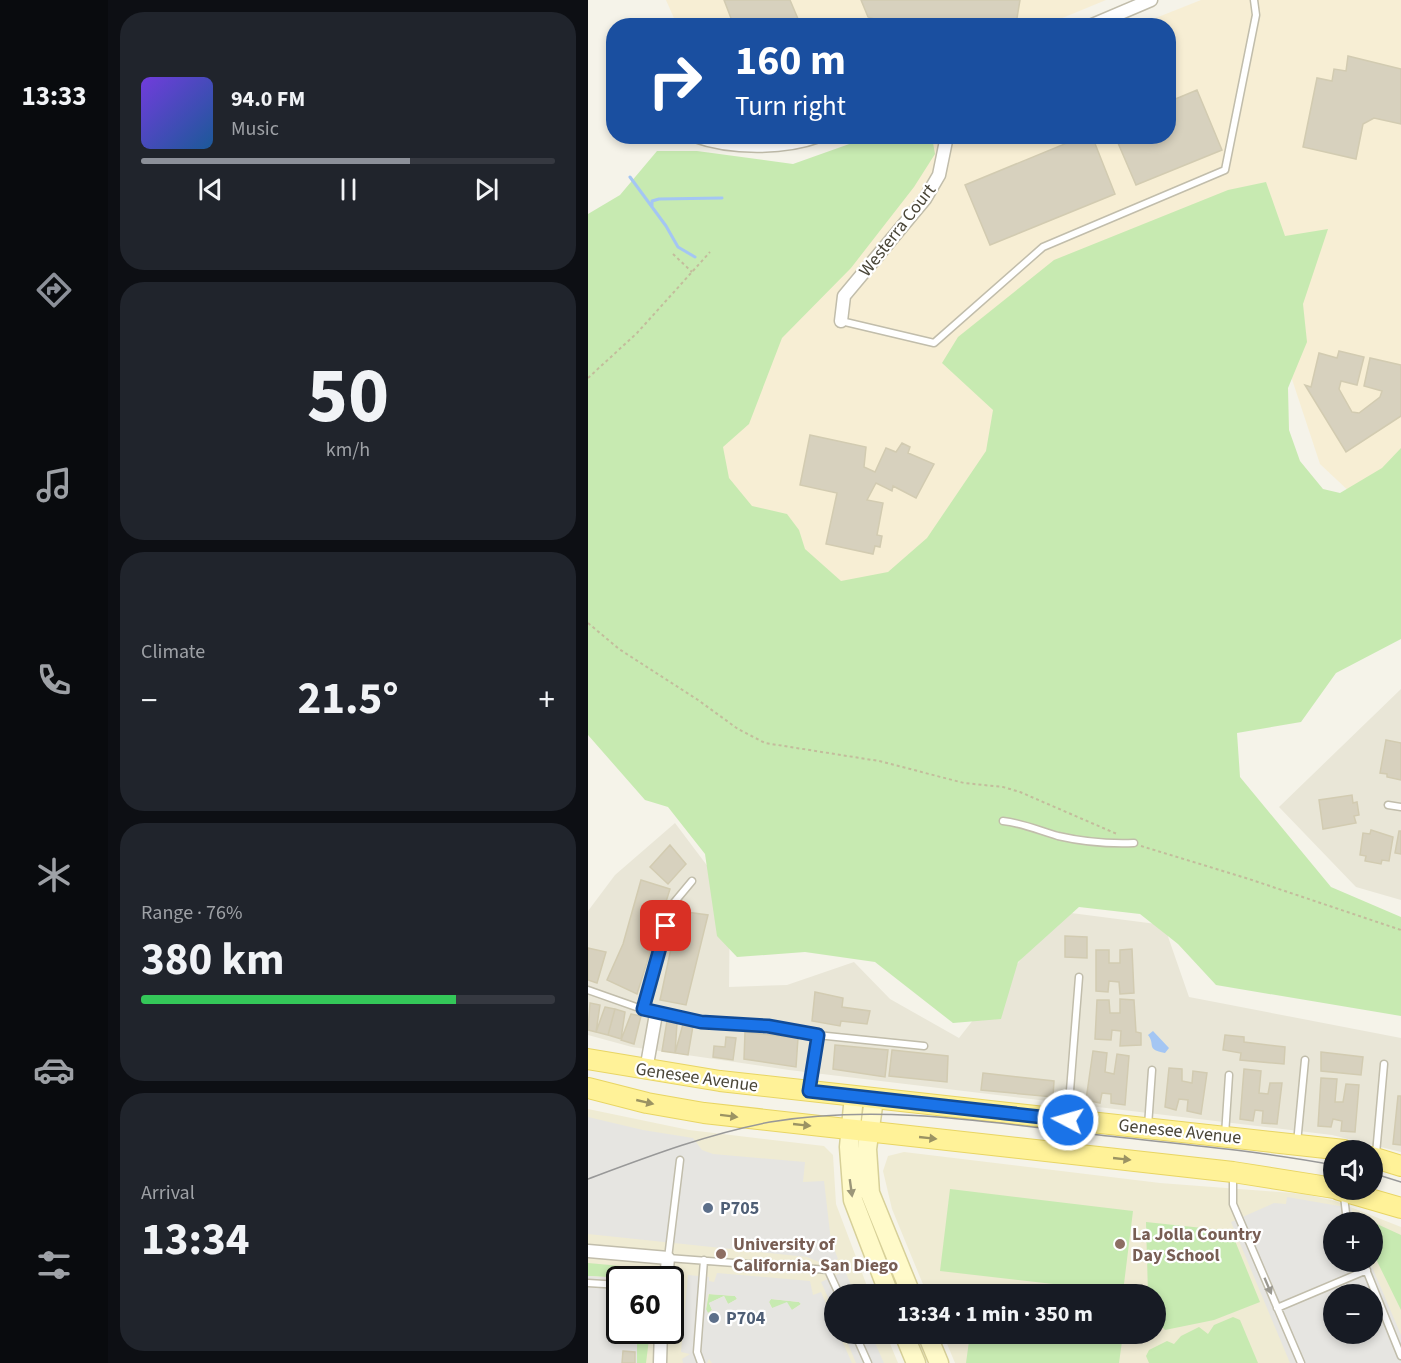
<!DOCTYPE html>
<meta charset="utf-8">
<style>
:root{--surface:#171b24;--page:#20242c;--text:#f1f3f6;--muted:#9ea1a6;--line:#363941;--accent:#8c9099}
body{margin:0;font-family:"Source Sans 3",sans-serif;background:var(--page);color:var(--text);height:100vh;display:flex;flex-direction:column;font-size:22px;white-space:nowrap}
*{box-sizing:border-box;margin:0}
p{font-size:20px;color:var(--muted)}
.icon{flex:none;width:33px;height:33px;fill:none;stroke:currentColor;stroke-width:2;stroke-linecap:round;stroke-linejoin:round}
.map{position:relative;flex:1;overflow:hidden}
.drawer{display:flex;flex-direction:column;gap:12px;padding:12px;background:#0d0f14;width:480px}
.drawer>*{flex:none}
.guide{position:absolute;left:18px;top:18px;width:570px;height:126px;border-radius:24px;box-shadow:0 3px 9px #0003;background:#1a4fa0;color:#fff;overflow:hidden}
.fabs{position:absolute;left:735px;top:1140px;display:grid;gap:12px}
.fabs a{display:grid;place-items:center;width:60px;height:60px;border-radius:50%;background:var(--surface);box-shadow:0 3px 9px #0003;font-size:30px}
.speed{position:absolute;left:18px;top:1266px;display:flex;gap:12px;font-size:30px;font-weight:700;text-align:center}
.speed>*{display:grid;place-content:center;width:78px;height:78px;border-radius:50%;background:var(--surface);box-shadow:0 3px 9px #0003;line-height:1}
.speed .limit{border:3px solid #111;border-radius:9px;background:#fff;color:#111}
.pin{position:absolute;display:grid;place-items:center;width:51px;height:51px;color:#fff;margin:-26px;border-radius:12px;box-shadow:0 3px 9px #0006}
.me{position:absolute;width:66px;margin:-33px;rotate:276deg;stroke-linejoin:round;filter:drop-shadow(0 0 4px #0008)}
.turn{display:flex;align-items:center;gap:21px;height:126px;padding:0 30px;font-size:27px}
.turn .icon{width:78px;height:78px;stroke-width:2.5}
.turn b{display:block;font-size:42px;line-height:51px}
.big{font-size:45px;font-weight:700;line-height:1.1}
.drawer .card{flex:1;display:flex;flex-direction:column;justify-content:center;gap:9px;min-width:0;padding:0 21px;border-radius:24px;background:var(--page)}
.drawer .dial{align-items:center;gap:0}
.dial b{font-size:78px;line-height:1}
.song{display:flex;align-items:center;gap:18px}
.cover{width:72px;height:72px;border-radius:9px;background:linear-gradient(135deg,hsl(260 70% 55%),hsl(210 70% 35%))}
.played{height:6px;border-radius:3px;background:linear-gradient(90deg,var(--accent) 65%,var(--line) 65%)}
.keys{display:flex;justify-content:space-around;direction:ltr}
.heat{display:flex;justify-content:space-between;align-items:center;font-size:33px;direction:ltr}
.charge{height:9px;border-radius:4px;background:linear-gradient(90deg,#34c759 76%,var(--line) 0)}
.trip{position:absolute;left:236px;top:1284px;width:342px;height:60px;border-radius:30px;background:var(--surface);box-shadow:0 3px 9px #0003;font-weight:700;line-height:60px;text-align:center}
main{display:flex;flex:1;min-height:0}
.dock{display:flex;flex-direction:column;width:108px;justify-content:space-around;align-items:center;background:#090b0e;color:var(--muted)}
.dock .icon{width:42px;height:42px}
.dock .on{color:var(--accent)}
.dock b{font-size:27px;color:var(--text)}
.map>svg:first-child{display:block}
.residential{fill:#e9e6d7}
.commercial{fill:#f7eed4}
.education{fill:#efebd3;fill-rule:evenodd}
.green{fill:#c7eab1}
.parking{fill:#e6e5e1;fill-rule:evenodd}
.water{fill:#a4c6f3}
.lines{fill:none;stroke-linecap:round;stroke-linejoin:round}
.stream{stroke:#a4c6f3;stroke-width:3}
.building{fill:#d7d1be;stroke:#d2cbb1;stroke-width:1.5}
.service-casing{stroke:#c1bdab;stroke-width:9}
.minor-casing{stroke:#c1bdab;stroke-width:15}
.secondary-casing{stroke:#d7d098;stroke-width:21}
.primary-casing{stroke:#e8d564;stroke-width:22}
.path{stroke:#c3bc9c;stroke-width:2;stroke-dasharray:3 3;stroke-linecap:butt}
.service{stroke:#fff;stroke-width:6}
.minor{stroke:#fff;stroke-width:12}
.secondary{stroke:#fffac9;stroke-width:18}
.primary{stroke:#fff298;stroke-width:20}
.tram{stroke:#989898;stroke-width:1.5}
.oneway{fill:#9b9363}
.oneway2{fill:#9b9679}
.oneway3{fill:#9b9991}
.route-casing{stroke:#114b97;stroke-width:15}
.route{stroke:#1a73e8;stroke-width:10}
.service-dot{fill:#5c6f8a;stroke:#fff;stroke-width:2}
.education-dot{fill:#8d6e63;stroke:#fff;stroke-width:2}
.labels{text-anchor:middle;stroke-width:4.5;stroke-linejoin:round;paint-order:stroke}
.street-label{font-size:18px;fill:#494537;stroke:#fff}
.service-label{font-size:18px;font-weight:bold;fill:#4e5e75;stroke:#fff;text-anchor:start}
.education-label{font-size:18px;font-weight:bold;fill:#785e54;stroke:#fff;text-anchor:start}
</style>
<main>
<nav class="dock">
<b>13:33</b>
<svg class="icon on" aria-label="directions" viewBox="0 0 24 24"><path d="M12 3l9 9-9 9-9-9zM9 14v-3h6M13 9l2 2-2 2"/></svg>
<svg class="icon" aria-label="music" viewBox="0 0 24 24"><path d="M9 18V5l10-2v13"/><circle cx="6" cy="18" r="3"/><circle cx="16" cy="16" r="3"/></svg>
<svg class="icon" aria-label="phone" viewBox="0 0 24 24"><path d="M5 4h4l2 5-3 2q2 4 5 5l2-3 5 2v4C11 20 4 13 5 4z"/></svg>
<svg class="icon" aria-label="climate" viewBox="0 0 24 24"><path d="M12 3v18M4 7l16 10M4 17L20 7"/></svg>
<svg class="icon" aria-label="car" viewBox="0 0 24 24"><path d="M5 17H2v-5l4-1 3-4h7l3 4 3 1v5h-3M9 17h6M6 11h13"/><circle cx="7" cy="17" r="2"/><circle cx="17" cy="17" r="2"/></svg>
<svg class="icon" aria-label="filters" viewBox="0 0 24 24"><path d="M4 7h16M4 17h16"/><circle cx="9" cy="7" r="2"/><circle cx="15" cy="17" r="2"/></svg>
</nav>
<section class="drawer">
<div class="card">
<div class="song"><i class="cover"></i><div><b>94.0 FM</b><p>Music</p></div></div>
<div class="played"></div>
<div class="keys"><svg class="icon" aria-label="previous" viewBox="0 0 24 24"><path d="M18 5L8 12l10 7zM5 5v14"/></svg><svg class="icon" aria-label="pause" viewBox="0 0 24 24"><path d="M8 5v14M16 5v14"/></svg><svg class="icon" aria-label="next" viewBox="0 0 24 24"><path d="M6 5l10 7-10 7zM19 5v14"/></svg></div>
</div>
<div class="card dial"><b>50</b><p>km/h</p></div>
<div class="card"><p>Climate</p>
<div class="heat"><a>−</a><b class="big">21.5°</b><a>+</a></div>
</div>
<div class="card"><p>Range · 76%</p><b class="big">380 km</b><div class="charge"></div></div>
<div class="card"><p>Arrival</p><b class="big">13:34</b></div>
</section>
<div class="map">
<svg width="813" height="1363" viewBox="0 0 813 1363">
<rect width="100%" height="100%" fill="#f5f3e9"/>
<path class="residential" d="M813,689V900L768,887L691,807Z
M87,823L142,896L141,987L199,985L266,962L302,999L371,1038L444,945L483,913L576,925L601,997L813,1038V1152L744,1135L201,1070L44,1047L0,1035V911L27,875Z"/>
<path class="commercial" d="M78,0H518L455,26L89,25Z
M613,0H813V461L765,495L732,464L694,349L428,422L409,497L261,617L112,451L325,137L580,136V26L550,25Z"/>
<path class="education" d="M0,1109L101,1130L236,1146L245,1155L248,1204L282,1294H246V1334H298L310,1363H0ZM32,1280H82V1330H32Z
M316,1152L572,1183L717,1194L747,1201L813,1227V1363H367L355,1334H567V1294H339L304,1209L295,1171L300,1156ZM746,1222H784V1262H746ZM746,1294H784V1334H746Z"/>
<path class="green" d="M281,137H344L347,154L326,187L263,268L194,338L161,424L135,447L141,478L164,506L199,514L211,530L217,549L253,581L300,572L339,538L398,451L405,410L354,363L370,337L466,260L640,190L678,182L697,236L740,229L715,304L719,342L700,388L701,430L712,461L735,489L752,493L794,468L813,448V639L748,673L713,722L649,733L652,777L743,887L813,917V1016L628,985L590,944L552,914L491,907L430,962L413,1019L365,1023L287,962L217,952L149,957L129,936L117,854L80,807L57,800L0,735V214L32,195L69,151H109L205,164Z
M362,1189L545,1211L535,1292L352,1271Z
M765,1213L813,1235V1310L785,1253L784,1222H770Z
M558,1222L643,1231L672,1302L626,1320L577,1330L567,1319V1294H560Z
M0,1263L55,1268L65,1279L0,1276Z
M121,1294L147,1296L149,1299L140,1304L136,1296L121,1303L124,1310L120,1313L118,1310Z
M183,1299L211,1302L213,1304L204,1310L184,1308L181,1302Z
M645,1317L652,1320L670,1363H561L558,1356L561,1350L579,1341L586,1344L593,1336L611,1327L620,1334L626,1325Z
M49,1331H62L58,1363H48Z
M382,1334H535L531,1363H378Z"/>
<path class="parking" d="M0,1117L55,1130L105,1138L114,1150L125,1154L217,1162L215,1182L236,1181L243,1241L250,1259L236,1264L219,1257L0,1234Z
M699,1197L763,1208L766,1222H746V1262H782L813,1335V1363H702L643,1222L686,1203L698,1204ZM746,1294H784V1334H746Z
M257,1271L267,1294H246V1311L233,1282Z
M129,1273L222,1281L225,1295L233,1292L246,1323V1334H251L264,1363H124L121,1359L119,1363H95L94,1359L102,1354L93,1352L100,1275L121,1277V1281L126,1282ZM120,1294L147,1296L149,1299L140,1304L136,1296L121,1303L124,1310L120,1313L118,1309ZM183,1299L211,1302L213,1304L204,1310L199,1302L184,1308L181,1302Z
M0,1276L45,1279L32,1280V1330L49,1331V1363H0Z
M256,1334H283L296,1363H268Z"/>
<path class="water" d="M565,1031L581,1048L577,1053C557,1049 568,1045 560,1035Z"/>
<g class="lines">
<path class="stream" d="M42,177L78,226L90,247L107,257
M64,207V201L71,199L134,198"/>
</g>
<path class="building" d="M136,0H202L213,26H146Z
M273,0H432L428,24L425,26H308L280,17Z
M760,56L813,69V124L786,118L775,124L768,159L715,147L729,78L744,81L746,69L758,71Z
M609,90L634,150L548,185L527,136H580V102Z
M496,136H504L527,194L402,245L377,185Z
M751,351L776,357L769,385L753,381L751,389L764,412L771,413L792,397L794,391L776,386L782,358L813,365V416L758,452L717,385L723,387L731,353L749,358Z
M222,435L278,447L276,467L287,472L298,448L308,452L314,443L322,447L320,453L346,464L328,498L305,486L304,491L288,483L279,500L295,503L289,535L294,536L292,547L287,546L285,554L238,544L249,493L212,485Z
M798,740L813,743V780L799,777V774L792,773Z
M764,795L765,803L769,802L771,815L766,816L768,823L735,829L731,800Z
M783,830L805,837L801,861L794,860L793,864L777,861L778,856L772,855L775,833L782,834Z
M811,831H813V854L807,853Z
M82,845L98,864L80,884L62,867Z
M53,880L82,889L49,994L19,980L35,944Z
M91,911L120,915L98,1005L72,1000Z
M477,936L499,937V958L477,957Z
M0,948L18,952L9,983L0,980Z
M544,949L546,993L532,994L531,982L521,981L520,992L508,991V950H521V963H532V950Z
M227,992L255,998L254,1007L282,1011L279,1024L253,1021L252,1026L224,1021Z
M532,999L546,1000L548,1032L553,1033V1045L532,1046L533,1031L524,1030L523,1040L507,1039L509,1000H521L522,1013H532Z
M2,1003L12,1005L8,1032L0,1030Z
M17,1007L27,1009L20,1035L8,1032Z
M27,1009L37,1012L33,1039L20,1035Z
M43,1014L53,1016L46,1044L33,1040Z
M79,1021L89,1023L87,1053L74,1051Z
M95,1024L105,1026L100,1055L87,1053Z
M157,1032L210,1038L208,1067L156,1059Z
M637,1035L656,1037V1042L697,1047L696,1064L652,1060L653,1053L635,1050Z
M138,1037L148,1038L145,1060L125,1057L126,1046L137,1047Z
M247,1045L300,1050L297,1077L245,1069Z
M304,1050L360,1056L359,1082L301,1076Z
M505,1051L519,1053L517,1072L526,1074L529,1054L541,1056L537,1105L523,1103V1094L514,1093L512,1103L498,1100Z
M733,1052L775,1057L773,1075L733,1071Z
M581,1068L594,1069V1081L604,1083L605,1071L619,1073L613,1114L599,1111L600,1100L591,1099L588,1110L577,1107Z
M656,1069L673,1071L671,1093L680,1094L682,1083H694L689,1124L674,1123L675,1111L667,1110L665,1121L652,1119Z
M395,1073L466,1081L465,1097L393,1090Z
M733,1078L749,1079L747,1102H755L758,1084L771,1085L767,1132L753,1131L754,1121L745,1119L743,1127L730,1126Z
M810,1096H813V1145L805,1144Z
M35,1351L47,1352V1363H34Z"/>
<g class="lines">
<defs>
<path id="service" d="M253,321L346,343L455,247L637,170L668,15L666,0
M800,805L813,807
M415,821C435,823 452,831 470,836C496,842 520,844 546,843
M0,990L68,1014L113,1022L180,1026L229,1035L336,1046
M55,1009L84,905L104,881
M222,1088L229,1035
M480,1116L491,977
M560,1126L564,1070
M637,1135L641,1075
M709,1143L717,1060
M788,1154L796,1064
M92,1160L80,1258L240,1270L251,1294
M645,1176V1204L713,1363
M756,1196L759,1222
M775,1262L813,1356
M0,1283L32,1285
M689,1308L779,1270
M267,1334L280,1363
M113,1363L109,1352L116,1260"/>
<path id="minor" d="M502,26L563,0
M107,136C142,149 196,149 231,136
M253,321L256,296L337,199L351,175L359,136
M58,1070L68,1014
M0,1251L80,1258L78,1280
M72,1363L73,1330"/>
<path id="secondary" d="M266,1096L261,1147L265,1200L301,1294
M286,1099L279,1149L282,1193L323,1294
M316,1334L328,1363
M339,1334L351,1363"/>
<path id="primary" d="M0,1059L132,1081L756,1150
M0,1088L59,1103L116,1113L645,1172L746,1188
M784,1157L813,1166
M751,1190L813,1208"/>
</defs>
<use href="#service" class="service-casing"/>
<use href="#minor" class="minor-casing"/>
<use href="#secondary" class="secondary-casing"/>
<use href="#primary" class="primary-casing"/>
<path class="path" d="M85,254L104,272
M0,378L49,333L122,252
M0,623L31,649L110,700L150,729L177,743L291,761L376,783L415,787L432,792L529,834
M553,846L661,879L813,930"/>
<use href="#service" class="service"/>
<use href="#minor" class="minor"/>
<use href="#secondary" class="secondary"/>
<use href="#primary" class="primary"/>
<path class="tram" d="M784,1173L813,1182
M0,1179C59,1157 119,1134 182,1122C288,1104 396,1121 502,1134C583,1143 665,1150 746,1165"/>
</g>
<defs><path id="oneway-solid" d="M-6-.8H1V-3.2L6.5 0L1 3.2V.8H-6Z" transform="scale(1.5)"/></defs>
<g class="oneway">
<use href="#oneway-solid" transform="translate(57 1102) rotate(13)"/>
<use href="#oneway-solid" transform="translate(141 1116) rotate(7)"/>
<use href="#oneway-solid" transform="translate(214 1125) rotate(6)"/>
<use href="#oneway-solid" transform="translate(340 1138) rotate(6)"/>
<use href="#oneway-solid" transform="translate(534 1159) rotate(6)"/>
</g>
<use class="oneway2" href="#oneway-solid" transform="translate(263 1188) rotate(82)"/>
<use class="oneway3" href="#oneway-solid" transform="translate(680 1286) rotate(67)"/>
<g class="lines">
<defs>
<path id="route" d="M78,926L55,1009L113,1022L180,1026L230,1035L221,1091L480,1120"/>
</defs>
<use href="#route" class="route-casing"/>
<use href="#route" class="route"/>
</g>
<g class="service-dot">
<circle cx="120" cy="1208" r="6"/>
<circle cx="126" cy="1318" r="6"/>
</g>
<g class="education-dot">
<circle cx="532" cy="1244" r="6"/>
<circle cx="133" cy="1254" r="6"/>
</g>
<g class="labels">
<g class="street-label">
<text transform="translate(309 230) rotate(-52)" y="6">Westerra Court</text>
<text transform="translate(109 1077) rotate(8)" y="6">Genesee Avenue</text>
<text transform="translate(592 1131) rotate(6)" y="6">Genesee Avenue</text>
</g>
<g class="service-label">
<text x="132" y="1214">P705</text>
<text x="138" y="1324">P704</text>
</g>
<g class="education-label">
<text x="544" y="1240">La Jolla Country<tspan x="544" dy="21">Day School</tspan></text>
<text x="145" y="1250">University of<tspan x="145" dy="21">California, San Diego</tspan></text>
</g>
</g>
</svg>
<div class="fabs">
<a><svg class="icon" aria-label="sound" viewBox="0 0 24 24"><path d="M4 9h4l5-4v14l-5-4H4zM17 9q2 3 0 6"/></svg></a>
<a>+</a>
<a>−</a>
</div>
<div class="speed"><div class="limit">60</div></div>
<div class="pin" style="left:78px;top:926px;background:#d93025"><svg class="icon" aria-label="arrive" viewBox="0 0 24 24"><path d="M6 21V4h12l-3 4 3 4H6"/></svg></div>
<svg class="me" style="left:480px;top:1120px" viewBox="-20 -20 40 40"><circle r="17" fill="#1a73e8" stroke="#fff" stroke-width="3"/><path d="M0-11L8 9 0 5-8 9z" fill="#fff"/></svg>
<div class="trip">13:34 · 1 min · 350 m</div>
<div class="guide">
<div class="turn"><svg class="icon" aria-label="right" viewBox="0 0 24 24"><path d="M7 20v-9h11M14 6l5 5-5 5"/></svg><div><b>160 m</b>Turn right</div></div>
</div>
</div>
</main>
